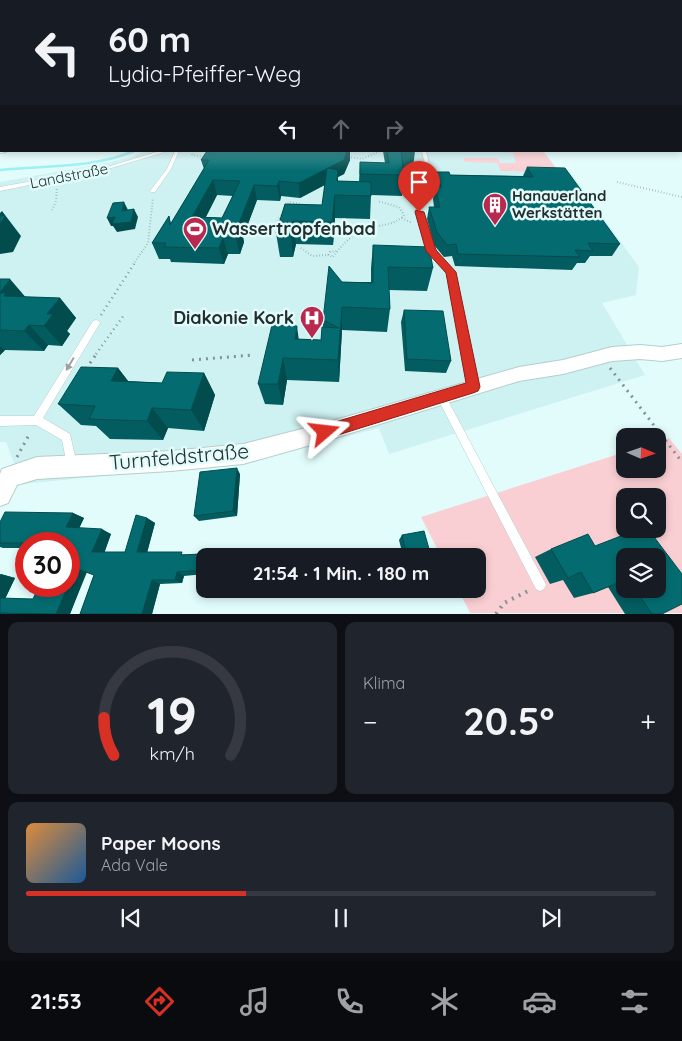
<!DOCTYPE html>
<html lang="de">
<meta charset="utf-8">
<style>
:root{--surface:#171b24;--page:#20242c;--text:#f1f3f6;--muted:#9ea1a6;--line:#363941;--accent:#d93025}
body{margin:0;font-family:Quicksand,sans-serif;background:var(--page);color:var(--text);height:100vh;display:flex;flex-direction:column;font-size:19px;white-space:nowrap}
*{box-sizing:border-box;margin:0}
p{font-size:16px;color:var(--muted)}
.icon{flex:none;width:28px;height:28px;fill:none;stroke:currentColor;stroke-width:2;stroke-linecap:round;stroke-linejoin:round}
.map{position:relative;height:614px;overflow:hidden}
.details{display:flex;flex-direction:column;gap:8px;padding:8px;background:#0d0f14;flex:1}
.details>*{flex:none}
.banner{position:absolute;left:0px;top:0px;width:682px;height:152px;box-shadow:0 2px 8px #0003;background:#171b24;color:var(--text);overflow:hidden}
.needle{width:32px;rotate:92deg}
.controls{position:absolute;left:616px;top:428px;display:grid;gap:10px}
.controls a{display:grid;place-items:center;width:50px;height:50px;border-radius:10px;background:var(--surface);box-shadow:0 2px 8px #0003;font-size:25px}
.speed{position:absolute;left:15px;top:532px;display:flex;gap:10px;font-size:25px;font-weight:700;text-align:center}
.speed>*{display:grid;place-content:center;width:65px;height:65px;border-radius:50%;background:var(--surface);box-shadow:0 2px 8px #0003;line-height:1}
.speed .limit{border:8px solid #d22;background:#fff;color:#111}
.pin{position:absolute;display:grid;place-items:center;width:42px;height:42px;color:#fff;margin:-51px -21px;border-radius:50% 50% 50% 0;rotate:-45deg;box-shadow:0 0 5px #0007}
.pin .icon{rotate:45deg}
.me{position:absolute;width:55px;margin:-28px;rotate:73deg;stroke-linejoin:round;filter:drop-shadow(0 0 4px #0008)}
.turn{display:flex;align-items:center;gap:18px;height:105px;padding:0 25px;font-size:22px}
.turn .icon{width:65px;height:65px;stroke-width:2.5}
.turn b{display:block;font-size:35px;line-height:42px}
.lanes{display:flex;align-items:center;height:48px;padding:0 25px;background:#0003;justify-content:center;gap:25px;direction:ltr}
.lanes .off{opacity:.35}
.big{font-size:38px;font-weight:700;line-height:1.1}
.details .card{flex:1;display:flex;flex-direction:column;justify-content:center;gap:8px;min-width:0;padding:0 18px;border-radius:10px;background:var(--page)}
.details .dial{align-items:center;gap:0}
.dial svg{height:130px;overflow:visible;fill:none;stroke:var(--line);stroke-width:7;stroke-linecap:round;text-anchor:middle}
.dial text{fill:var(--text);stroke:none}
.song{display:flex;align-items:center;gap:15px}
.cover{width:60px;height:60px;border-radius:8px;background:linear-gradient(135deg,hsl(30 70% 55%),hsl(210 70% 35%))}
.played{height:5px;border-radius:2px;background:linear-gradient(90deg,var(--accent) 35%,var(--line) 35%)}
.keys{display:flex;justify-content:space-around;direction:ltr}
.heat{display:flex;justify-content:space-between;align-items:center;font-size:28px;direction:ltr}
.details .tiles{flex:1;display:grid;gap:8px;grid-template-columns:1fr 1fr}
.card:last-child{grid-column:span 2}
.trip{position:absolute;left:196px;top:548px;width:290px;height:50px;border-radius:10px;background:var(--surface);box-shadow:0 2px 8px #0003;font-weight:700;line-height:50px;text-align:center}
.dock{display:flex;height:80px;justify-content:space-around;align-items:center;background:#090b0e;color:var(--muted)}
.dock .icon{width:35px;height:35px}
.dock .selected{color:var(--accent)}
.dock b{font-size:22px;color:var(--text)}
.map>svg:first-child{display:block}
.built{fill:#cef1f2}
.green{fill:#facfd3;fill-rule:evenodd}
.lines{fill:none;stroke-linecap:round;stroke-linejoin:round}
.stream{stroke:#9beff2;stroke-width:2.5}
.service-casing{stroke:#b5cece;stroke-width:1}
.minor-casing{stroke:#b5cece;stroke-width:2}
.secondary-casing{stroke:#b5cece;stroke-width:2}
.path-far3{stroke:#829494;stroke-width:2;stroke-dasharray:0.5 2.5;stroke-linecap:butt}
.path-far2{stroke:#829494;stroke-width:2.5;stroke-dasharray:1 4;stroke-linecap:butt}
.path-far1{stroke:#829494;stroke-width:3;stroke-dasharray:2 5;stroke-linecap:butt}
.path{stroke:#829494;stroke-width:4;stroke-dasharray:2 5.5;stroke-linecap:butt}
.service{fill:#fff;fill-rule:evenodd}
.minor{fill:#fff;fill-rule:evenodd}
.secondary{fill:#fff;fill-rule:evenodd}
.wall{fill:#035d60;fill-rule:evenodd}
.shaded-wall{fill:#034c4e}
.building{fill:#046c70;stroke:#034c4e;fill-rule:evenodd}
.oneway{fill:#9da1a1}
.route{fill:#d93025;stroke:#8d1f18}
.labels{text-anchor:middle;stroke-width:5;stroke-linejoin:round;paint-order:stroke}
.far-street-label{font-size:15px;fill:#252e2e;stroke:#e2fcfc}
.far-poi-label{font-size:15px;font-weight:bold;fill:#252e2e;stroke:#e2fcfc;text-anchor:start}
.poi-label{font-size:18px;font-weight:bold;fill:#252e2e;stroke:#e2fcfc;text-anchor:start}
.near-street-label{font-size:21px;fill:#252e2e;stroke:#e2fcfc}
</style>
<div class="map">
<svg width="682" height="614" viewBox="0 0 682 614">
<rect width="100%" height="100%" fill="#e2fcfc"/>
<path class="built" d="M146,151H543L559,172H570L639,267L636,295L602,303L645,375L389,454L379,428L248,462L22,484L6,442H0V182L95,165L132,157Z"/>
<path class="green" d="M482,151H543L559,172L501,171L497,163L465,162L463,158H498L500,163H516L513,153Z
M669,438L682,454V613H470L458,589H478V556H441L421,517L625,452V469H658V442ZM625,496H658V529H625ZM625,556H658V589H625Z"/>
<g class="lines">
<path class="stream" d="M0,170C45,165 91,169 134,151"/>
<defs>
<path id="service" d="M160,151H168L108,169L0,191V187L107,167Z
M175,151H179L171,169L155,192H151L150,191L167,169Z
M422,151H426L429,164L418,186L419,200L434,250L454,272L477,387L476,390L473,391L470,390L469,387L448,273L428,251L413,200L412,186L425,164Z
M96,320L99,321L100,323L43,418L70,434L77,465L76,469L72,470L68,469L67,465L62,440L36,425L0,426V416H34L93,321Z
M441,392L444,393L544,581L546,585L544,589L540,591L536,589L438,399L436,396L438,393Z"/>
<path id="minor" d="M682,344V358L662,361L640,359L612,361L563,374L519,381L325,441L243,464L171,471L37,479L17,485L8,503L0,506V474L2,469L37,457L171,451L243,444L325,423L519,367L563,360L612,347L640,345L662,347Z"/>
<path id="secondary" d="M0,145L1,151L6,152L0,153Z"/>
</defs>
<use href="#service" class="service-casing"/>
<use href="#minor" class="minor-casing"/>
<use href="#secondary" class="secondary-casing"/>
<path class="path-far3" d="M192,151V155L204,157
M348,157L362,159L380,151
M617,182L682,197
M287,206L289,202L306,205
M52,210L56,201L57,187
M402,218L412,223
M274,226L283,213
M301,248L312,256L328,255L330,252L336,251
M328,255L333,257C340,247 351,235 363,230C377,224 394,227 404,215L399,207L377,201
M135,262L148,243L153,198"/>
<path class="path-far2" d="M101,315L136,261
M96,354L124,315"/>
<path class="path-far1" d="M192,360L253,355
M610,368L682,462
M86,369L97,353
M17,457L30,433"/>
<path class="path" d="M496,614L504,603L530,590"/>
<use href="#service" class="service"/>
<use href="#minor" class="minor"/>
<use href="#secondary" class="secondary"/>
</g>
<path class="wall" d="M207,151H350V160L344,174L338,177V181L359,182L360,162L385,163L383,151H415L413,168H403L404,175L402,196L371,195L370,219L335,218L333,245L296,244L293,257H280L276,233L285,204L322,205L325,185L300,198L281,196L280,201L257,200L243,237L244,242L240,254H228L224,264L171,262L170,259H159L152,243L169,216L171,223L204,169L201,160ZM217,195L233,196L222,218L206,217Z
M461,151H483V152Z
M527,167L620,244L612,256H590L585,263H577L572,270L455,266L452,256L444,257L434,245L427,219L429,207H434L433,199L436,187L435,184L437,172L450,175L523,176Z
M373,245L433,268L427,291L389,290L390,309L387,332L342,330L339,382L287,380L283,405L265,404L258,384L299,339L321,340L323,327V320L342,282H371V268Z
M0,279L25,297L60,298L76,318L67,331L70,334L62,346L48,345L44,351L5,350L0,355Z
M404,310L451,361L446,373L405,371L401,322Z
M118,368L128,381L162,383L204,373L215,395L204,431L168,428L163,440L110,439L96,426L81,425L58,404Z
M240,474L237,516L199,521L194,516Z
M73,513L84,518L79,528L111,534L104,552H125L147,518L155,523L147,552L205,556V574L184,576L182,583L160,584L152,614H80L94,575L86,572L70,614H0V574L15,578L5,599H33L69,544H26V548H3L0,547V522Z
M402,535L431,556H403L399,540Z
M595,546L682,574L662,614H625L608,587L593,593L574,598L563,580L550,584L535,557L551,549ZM625,556L658,589H625Z"/>
<path class="shaded-wall" d="M347,151H350V160L344,174L338,177V192L337,195V178L300,198L299,183Z
M213,180L217,195L198,232L192,217Z
M279,181L281,196L280,201L277,186Z
M254,185L257,200L243,237L244,242L240,254L236,238L238,226Z
M335,195V218L333,245L332,222Z
M124,202L128,210L122,211Z
M134,209L138,217L135,229L117,232L113,226H111L107,218Z
M2,211L21,236L13,252L0,254V213Z
M293,221L296,244L293,257L291,234Z
M223,238L228,254L224,264L219,248Z
M10,279L28,300L19,314L0,293Z
M60,298L76,318L67,331L70,334L62,346L44,326L47,314Z
M342,307V330L339,382L338,360Z
M29,325L48,345L44,351L24,331Z
M297,326L300,349L295,339Z
M0,346L5,350L0,355Z
M283,358L287,380L283,405L278,384Z
M118,368L135,390L111,381Z
M204,373L215,395L204,431L191,410Z
M152,408L168,428L163,440L147,421Z
M237,468L240,474L237,516L233,511Z
M73,513L84,518L77,533L66,527Z
M147,518L155,523L146,557L137,552Z
M102,529L111,534L103,557L92,552Z
M75,568L87,572L70,614H56L68,586H69V584Z
M177,572L184,576L182,583L175,580Z
M1,574L15,578L4,601L0,600V576Z
M152,580L160,584L152,614H142Z"/>
<path class="building" d="M207,151H347L344,160L299,183L279,181L277,186L254,185L238,226H241L236,238H223L219,248L164,247L166,243H152L169,216L170,225L209,160H201ZM213,180L240,181L222,218L192,217Z
M387,151H401L404,175L360,174V162L389,163Z
M527,167L565,168L620,244L588,243L593,251L575,250L580,257L458,254L456,244L447,245L437,232L429,207H440L435,187H441L437,172H449L450,175L533,177Z
M327,168L338,170L337,181L371,182V196L335,195L332,222L293,221L291,234L276,233L285,204L322,205Z
M124,202L122,211L134,209L131,222L112,224L115,217L107,218L113,203Z
M0,216H5L0,225Z
M373,245L429,247L433,268L388,267L390,309L342,307L338,360L283,358L278,384H258L272,325L297,326L295,339L321,340L322,327L339,328L323,320L329,266L342,282L373,283Z
M0,279H10L0,293H6L4,296L60,298L47,314H53L44,326L29,325L24,331L0,330Z
M404,310L443,311L451,361L407,359Z
M81,367L118,368L111,381L162,383L167,372L204,373L191,410L152,408L147,421L89,419L95,406L58,404Z
M237,468L233,511L194,516L200,472Z
M5,512L73,513L66,527L102,529L92,552H125L136,515L147,518L137,552H182L181,555L220,553L219,556H205V570L177,572L175,580H152L142,614H80L94,575L75,568L69,584V544H57L58,543H0V522Z
M639,529H648L682,574V604L662,614H652L635,589H658V556H625V580L593,593L581,572L568,578L551,549L588,534L595,546Z
M424,531L431,556H407L402,535Z
M39,586H68L56,614L0,613V598L33,599Z"/>
<defs><path id="oneway-solid" d="M-6-.8H1V-3.2L6.5 0L1 3.2V.8H-6Z" transform="scale(1.25)"/></defs>
<use class="oneway" href="#oneway-solid" transform="translate(70 364) rotate(121)"/>
<linearGradient id="sky" x2="0" y2="1"><stop stop-color="#89ccec"/><stop offset="0.5" stop-color="#f2fefe"/><stop offset="1" stop-color="#f2fefe" stop-opacity="0"/></linearGradient>
<rect width="682" height="171" fill="url(#sky)"/>
<path class="route" d="M416,210L424,212L436,250L456,272L480,387L478,391L473,393L325,439L320,437L318,432L320,427L325,425L466,383L446,273L426,251L415,212Z"/>
<defs>
<symbol id="building-pin" viewBox="-11 -11 22 30"><path d="M0 17L-7.5 6A9.5 9.5 0 1 1 7.5 6Z" fill="#b9284e" stroke="#e2fcfc"/><path d="M-4-6H4V6H1V3H-1V6H-4ZM-2.5-4.3h1.7v1.8h-1.7ZM.8-4.3h1.7v1.8H.8ZM-2.5-1h1.7V.8h-1.7ZM.8-1h1.7V.8H.8Z" fill="#fff"/></symbol>
<symbol id="stadium-pin" viewBox="-11 -11 22 30"><path d="M0 17L-7.5 6A9.5 9.5 0 1 1 7.5 6Z" fill="#b9284e" stroke="#e2fcfc"/><path d="M0-5a6.5 5 0 1 0 0 10a6.5 5 0 1 0 0-10ZM-3.5-1.8h7v3.6h-7Z" fill="#fff"/></symbol>
<symbol id="hospital-pin" viewBox="-11 -11 22 30"><path d="M0 17L-7.5 6A9.5 9.5 0 1 1 7.5 6Z" fill="#b9284e" stroke="#e2fcfc"/><path d="M-5-5h3v3.5h4V-5h3V5h-3V1.5h-4V5h-3Z" fill="#fff"/></symbol>
</defs>
<g fill-rule="evenodd">
<use href="#building-pin" x="481" y="191" width="28" height="38"/>
<use href="#stadium-pin" x="181" y="215" width="28" height="38"/>
<use href="#hospital-pin" x="298" y="304" width="28" height="38"/>
</g>
<g class="labels">
<g class="far-street-label">
<text transform="translate(69 176) rotate(-11)" y="5">Landstraße</text>
</g>
<g class="far-poi-label">
<text x="512" y="201">Hanauerland<tspan x="512" dy="17">Werkstätten</tspan></text>
</g>
<g class="poi-label">
<text x="212" y="235">Wassertropfenbad</text>
<text x="294" y="324" text-anchor="end">Diakonie Kork</text>
</g>
<g class="near-street-label">
<text transform="translate(179 457) rotate(-5)" y="7">Turnfeldstraße</text>
</g>
</g>
</svg>
<div class="controls">
<a><svg class="needle" viewBox="-14 -14 28 28"><path d="M0-13l5 13h-10z" fill="#e53935"/><path d="M0 13l5-13h-10z" fill="#9ea1a6"/></svg></a>
<a><svg class="icon" aria-label="search" viewBox="0 0 24 24"><circle cx="10" cy="10" r="6"/><path d="M15 15l6 6"/></svg></a>
<a><svg class="icon" aria-label="layers" viewBox="0 0 24 24"><path d="M12 4l9 5-9 5-9-5zM3 14l9 5 9-5"/></svg></a>
</div>
<div class="speed"><div class="limit">30</div></div>
<div class="pin" style="left:419px;top:212px;background:#d93025"><svg class="icon" aria-label="arrive" viewBox="0 0 24 24"><path d="M6 21V4h12l-3 4 3 4H6"/></svg></div>
<svg class="me" style="left:325px;top:432px" viewBox="-20 -20 40 40"><path d="M0-17L14 15 0 8-14 15z" fill="#d93025" stroke="#fff" stroke-width="4"/></svg>
<div class="trip">21:54 · 1 Min. · 180 m</div>
<div class="banner">
<div class="turn"><svg class="icon" aria-label="left" viewBox="0 0 24 24"><path d="M17 20v-9H6M10 6l-5 5 5 5"/></svg><div><b>60 m</b>Lydia-Pfeiffer-Weg</div></div>
<div class="lanes"><svg class="icon" aria-label="left" viewBox="0 0 24 24"><path d="M17 20v-9H6M10 6l-5 5 5 5"/></svg><svg class="icon off" aria-label="ahead" viewBox="0 0 24 24"><path d="M12 20V5M6 11l6-6 6 6"/></svg><svg class="icon off" aria-label="right" viewBox="0 0 24 24"><path d="M7 20v-9h11M14 6l5 5-5 5"/></svg></div>
</div>
</div>
<section class="details">
<div class="tiles">
<div class="card dial"><svg viewBox="0 0 100 80">
<path d="M14 69A42 42 0 1 1 86 69"/>
<path d="M14 69A42 42 0 0 1 8 46" stroke="#d93025"/>
<text x="50" y="56" font-size="32" font-weight="700">19</text>
<text x="50" y="72" font-size="11">km/h</text>
</svg></div>
<div class="card"><p>Klima</p>
<div class="heat"><a>−</a><b class="big">20.5°</b><a>+</a></div>
</div>
<div class="card">
<div class="song"><i class="cover"></i><div><b>Paper Moons</b><p>Ada Vale</p></div></div>
<div class="played"></div>
<div class="keys"><svg class="icon" aria-label="previous" viewBox="0 0 24 24"><path d="M18 5L8 12l10 7zM5 5v14"/></svg><svg class="icon" aria-label="pause" viewBox="0 0 24 24"><path d="M8 5v14M16 5v14"/></svg><svg class="icon" aria-label="next" viewBox="0 0 24 24"><path d="M6 5l10 7-10 7zM19 5v14"/></svg></div>
</div>
</div>
</section>
<nav class="dock">
<b>21:53</b>
<svg class="icon selected" aria-label="directions" viewBox="0 0 24 24"><path d="M12 3l9 9-9 9-9-9zM9 14v-3h6M13 9l2 2-2 2"/></svg>
<svg class="icon" aria-label="music" viewBox="0 0 24 24"><path d="M9 18V5l10-2v13"/><circle cx="6" cy="18" r="3"/><circle cx="16" cy="16" r="3"/></svg>
<svg class="icon" aria-label="phone" viewBox="0 0 24 24"><path d="M5 4h4l2 5-3 2q2 4 5 5l2-3 5 2v4C11 20 4 13 5 4z"/></svg>
<svg class="icon" aria-label="climate" viewBox="0 0 24 24"><path d="M12 3v18M4 7l16 10M4 17L20 7"/></svg>
<svg class="icon" aria-label="car" viewBox="0 0 24 24"><path d="M5 17H2v-5l4-1 3-4h7l3 4 3 1v5h-3M9 17h6M6 11h13"/><circle cx="7" cy="17" r="2"/><circle cx="17" cy="17" r="2"/></svg>
<svg class="icon" aria-label="filters" viewBox="0 0 24 24"><path d="M4 7h16M4 17h16"/><circle cx="9" cy="7" r="2"/><circle cx="15" cy="17" r="2"/></svg>
</nav>
